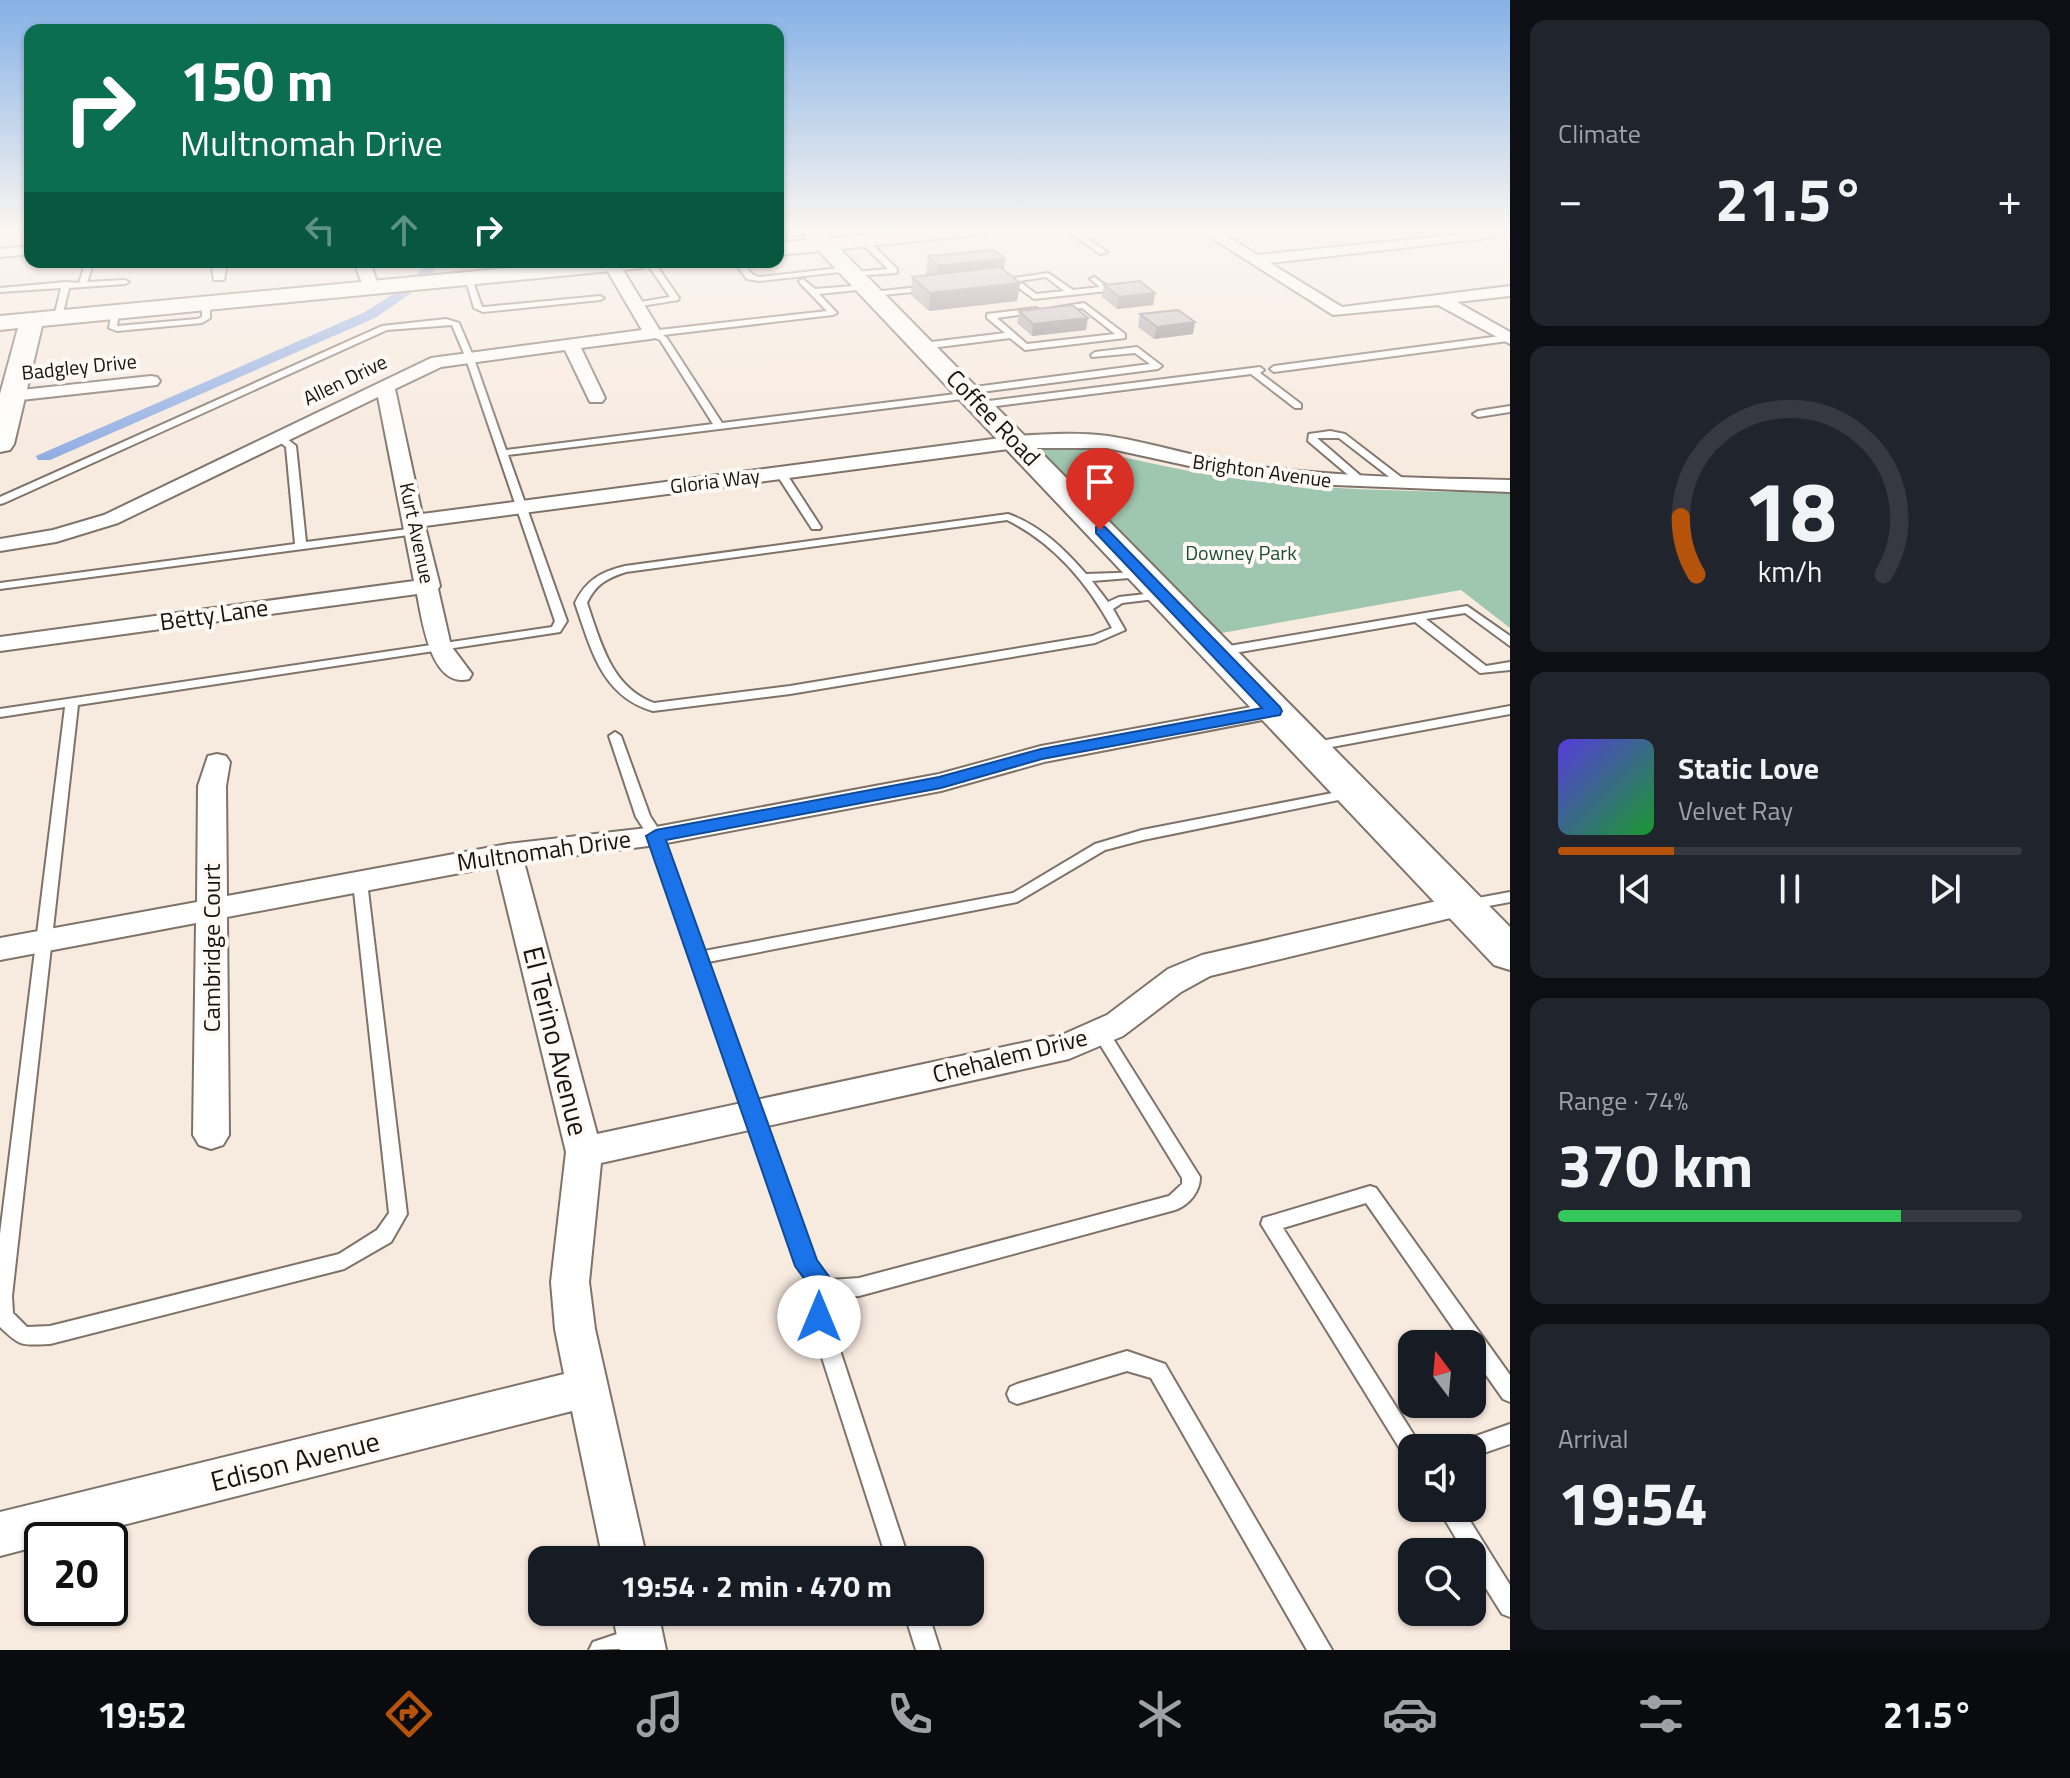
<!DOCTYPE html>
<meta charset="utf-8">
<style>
:root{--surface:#171b24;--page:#20242c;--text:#f1f3f6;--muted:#9ea1a6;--line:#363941;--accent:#b45309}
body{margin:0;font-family:"Titillium Web",sans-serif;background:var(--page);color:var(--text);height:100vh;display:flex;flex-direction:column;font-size:30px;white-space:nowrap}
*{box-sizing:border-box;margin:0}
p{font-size:26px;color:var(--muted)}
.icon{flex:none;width:44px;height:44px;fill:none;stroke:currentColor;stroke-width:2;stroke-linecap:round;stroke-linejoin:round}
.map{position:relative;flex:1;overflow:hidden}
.sheet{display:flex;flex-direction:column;gap:20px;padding:20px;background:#0d0f14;width:560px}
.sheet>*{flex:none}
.top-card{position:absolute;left:24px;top:24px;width:760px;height:244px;border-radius:16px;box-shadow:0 2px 6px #0004;background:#0b6e4f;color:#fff;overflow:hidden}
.needle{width:52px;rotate:344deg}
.fabs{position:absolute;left:1398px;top:1330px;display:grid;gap:16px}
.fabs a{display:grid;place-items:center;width:88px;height:88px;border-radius:16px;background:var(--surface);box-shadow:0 2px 6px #0004;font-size:40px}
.speed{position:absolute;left:24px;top:1522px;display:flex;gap:16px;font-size:40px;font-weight:700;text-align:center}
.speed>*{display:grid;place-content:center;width:104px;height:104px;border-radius:50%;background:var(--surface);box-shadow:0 2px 6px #0004;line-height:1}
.speed .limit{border:4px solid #111;border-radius:12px;background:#fff;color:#111}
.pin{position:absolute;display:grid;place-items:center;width:68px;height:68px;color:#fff;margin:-82px -34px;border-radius:50% 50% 50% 0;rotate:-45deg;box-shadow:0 0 8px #0007}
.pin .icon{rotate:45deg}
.me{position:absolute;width:88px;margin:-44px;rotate:0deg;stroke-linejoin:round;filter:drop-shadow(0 0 6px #0008)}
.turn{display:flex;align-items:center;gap:28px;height:168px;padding:0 24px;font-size:36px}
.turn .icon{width:104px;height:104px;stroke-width:2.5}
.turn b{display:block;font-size:56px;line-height:68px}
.lanes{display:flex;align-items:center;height:76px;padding:0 24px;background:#0003;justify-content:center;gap:40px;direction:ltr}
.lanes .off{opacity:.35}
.big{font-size:60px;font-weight:700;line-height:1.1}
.sheet .card{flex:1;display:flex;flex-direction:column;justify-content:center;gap:12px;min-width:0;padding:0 28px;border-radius:16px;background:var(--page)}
.sheet .dial{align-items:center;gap:0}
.dial svg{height:208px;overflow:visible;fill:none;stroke:var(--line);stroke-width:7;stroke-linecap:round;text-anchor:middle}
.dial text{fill:var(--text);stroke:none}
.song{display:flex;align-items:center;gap:24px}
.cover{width:96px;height:96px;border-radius:12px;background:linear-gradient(135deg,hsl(250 70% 55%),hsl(130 70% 35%))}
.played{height:8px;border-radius:4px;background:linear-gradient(90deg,var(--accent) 25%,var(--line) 25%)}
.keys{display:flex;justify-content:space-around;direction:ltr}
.heat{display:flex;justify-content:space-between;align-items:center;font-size:44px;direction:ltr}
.charge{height:12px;border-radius:6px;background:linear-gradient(90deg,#34c759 74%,var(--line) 0)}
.trip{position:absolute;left:528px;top:1546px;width:456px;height:80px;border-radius:16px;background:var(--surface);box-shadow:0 2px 6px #0004;font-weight:700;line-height:80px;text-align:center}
.dock{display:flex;height:128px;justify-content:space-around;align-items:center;background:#090b0e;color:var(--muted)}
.dock .icon{width:56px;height:56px}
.dock .on{color:var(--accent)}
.dock b{font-size:36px;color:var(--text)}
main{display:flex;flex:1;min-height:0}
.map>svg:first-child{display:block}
.built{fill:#f0decd}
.green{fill:#9fc6af}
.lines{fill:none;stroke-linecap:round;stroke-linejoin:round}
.canal{fill:#90ade3;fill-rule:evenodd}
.lane-casing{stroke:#7f7369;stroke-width:4}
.street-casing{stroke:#7f7369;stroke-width:4}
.secondary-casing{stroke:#7f7369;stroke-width:4}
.lane{fill:#fff;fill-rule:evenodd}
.street{fill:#fff;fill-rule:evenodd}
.secondary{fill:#fff;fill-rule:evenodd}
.wall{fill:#ada1a9}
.shaded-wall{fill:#8d838a}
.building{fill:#c9bbc5;stroke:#8d838a;stroke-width:2}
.route{fill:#1a73e8;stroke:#114b97;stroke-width:2}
.labels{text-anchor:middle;stroke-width:8;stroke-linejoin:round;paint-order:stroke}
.far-street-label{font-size:20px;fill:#17130f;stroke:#fef9f4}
.far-park-label{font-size:20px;fill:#1c4f36;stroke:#fef9f4}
.street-label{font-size:24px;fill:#17130f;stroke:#fef9f4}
.near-street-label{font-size:28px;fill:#17130f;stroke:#fef9f4}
</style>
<main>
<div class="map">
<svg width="1510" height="1650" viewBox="0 0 1510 1650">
<rect width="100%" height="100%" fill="#f7eadf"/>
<path class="built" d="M467,262H581L457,274Z"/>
<path class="green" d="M1060,447C1113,452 1164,468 1217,476C1314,491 1412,491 1510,493V628L1461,590L1216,634L1036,450Z"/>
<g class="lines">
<path class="canal" d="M429,262H442L429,277H419L417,274Z
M401,289L413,292L375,318L50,460H38L36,456L365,312Z"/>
<defs>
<path id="lane" d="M824,228H850L811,233L807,231Z
M1063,228H1071L1107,252L1100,254Z
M860,238H866L897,269V273L851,276V272H854L888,269L860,242Z
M86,262H94L87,282L125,280L129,282L125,284L69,288L62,317L58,319L54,317L61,288L0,292V288L66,282L79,283Z
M646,262H654L679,298L678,300L635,307V303L670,297Z
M734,262H742L753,275L759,277L849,267L853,269L849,271L759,281L747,279Z
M1048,273L1073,290L1100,287L1090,279L1094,277L1111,289L1107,291L1034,299L1011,282L997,283L993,281ZM1046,277L1064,291L1036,294L1019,281Z
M465,277L472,279L482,307H484L600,296L604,298L600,300L483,312L474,308Z
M803,279L815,289L866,285L870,287L866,289L819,294L837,313L833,315L663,335L667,338L722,423L964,393L962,391L967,388L1150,364L1135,353L1092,357L1091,355L1095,352L1137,347L1162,366L1158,369L973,393L975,395L970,398L508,455L567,621L560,632L78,705L12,1296L13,1313L27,1327L50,1326L339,1254L377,1230L389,1213L353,882L360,877L367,882L407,1214L391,1242L344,1269L50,1344C21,1345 21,1347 0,1327V1234L65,707L0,717V709L552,627L555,621L465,356L452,325L387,330L4,503L0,504V497L382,326L446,319L459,323L473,356L506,450L713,424L660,340L646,334L650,331L827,311L800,283L799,281Z
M929,286L933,288L932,290L873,296L869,294L873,292Z
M206,301L210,303V318L202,323L117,331L109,328L112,310L119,312L117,326L197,319L202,317V303Z
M1084,303L1125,334V338L1025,350L1010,338L923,349L919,346L923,343L1005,333L987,318V314L1036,308L1040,310L1039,312L997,318L1027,344L1115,334L1082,308L1057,310L1053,308Z
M1508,335L1510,336L1508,341L1274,372L1270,369L1274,366Z
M1260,367L1264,370L1260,373L1301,404V408H1295L1251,374L981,408L976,405L981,402Z
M1510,406V412L1478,417L1473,414L1478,411Z
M1330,431L1345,434L1410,484L1401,486L1339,438H1317L1369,483L1360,485L1308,441L1309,434Z
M276,435H282L296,446L306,542L416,528L421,531L416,534L0,589V583L295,544L286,447L276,439Z
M776,470H784L821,527L820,529H812L775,472Z
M1008,514C1040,525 1065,550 1086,574L1146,572L1148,574L1142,577L1092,581L1108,602L1119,597L1163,592L1169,595L1163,598L1122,603L1113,609L1125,630L1095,643L790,694L653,711C601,696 591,648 575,603C586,580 601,572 625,566ZM1007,520C1054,543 1088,584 1112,628L1092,636L790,686L654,703C611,687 601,643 587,603C595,585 607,578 626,572Z
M1467,606L1510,636V646L1465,613L1426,619L1486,666L1510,662V670L1480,673L1415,622L1217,656L1211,652L1217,648Z
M1510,706V714L1310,751L1303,747L1310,743Z
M615,732L621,736L650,816L663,836L704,951L1013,893L1095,844L1142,830L1353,789L1360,793L1353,797L1143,840L1105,850L1017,902L708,962L815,1261L830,1280L859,1278L1169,1196L1182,1184V1178L1093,1033L1095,1029L1101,1027L1107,1029L1200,1177C1200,1192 1189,1205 1175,1210L859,1296L834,1297L829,1317L909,1560H887L809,1317L816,1291L797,1266L649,837L636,817L609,736Z
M1510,892V902L1467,910L1462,909L1460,905L1462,901L1467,900Z
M1370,1186L1376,1188L1510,1375V1402L1503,1399L1472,1355V1344H1464L1366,1203L1283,1228L1419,1443L1422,1448H1412V1460L1405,1457L1261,1224L1263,1218L1270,1216Z
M1127,1351L1165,1364L1332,1650H1307L1151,1378L1127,1371L1017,1404L1010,1401L1007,1394L1010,1387L1017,1384Z
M1510,1424V1444L1472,1457V1448H1458L1462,1441Z
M1438,1508H1462L1510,1585V1617L1502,1614L1472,1566V1552H1464Z
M904,1612H928L940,1650H916Z
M635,1628L643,1632L647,1640L643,1648L589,1650L593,1642Z"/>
<path id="street" d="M1196,228H1213L1258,255L1502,230L1504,233L1497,237L1270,263L1342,307L1510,286V296L1457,302L1510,332V344L1438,305L1333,315Z
M30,246V254L0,257V249Z
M211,262H227L224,280H214Z
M354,262H370L379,288L377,291H365Z
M606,262H618L659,329L656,338L650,339L581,348L605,398L602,402H590L565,350L441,367L395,389L422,514L1016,436C1047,434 1078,432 1108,436C1155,443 1200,459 1246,465C1334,477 1422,478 1510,480V492L1310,484L1226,474L1107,448H1016L425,526L440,586L438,589L451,646L472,674L469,679C431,689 422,620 417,594L0,651V637L414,581L378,397L118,523L56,542L0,551V539L53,530L104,515L431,358L642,330L604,265Z
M151,376L157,377L160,381L157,385L12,401L3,396L12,391Z
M1274,703L1283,706L1287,711L1283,716L1044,762L941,791L656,845L524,862L597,1134L1064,1034L1107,1015L1168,969L1202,955L1463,895L1474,898L1478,905L1474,912L1463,915L1210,976L1181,992L1123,1036L1069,1059L601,1163L589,1282L595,1329L647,1560H603L572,1411L64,1540H42V1545L0,1556V1512L564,1374L555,1329L551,1282L566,1152L497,866L227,917L229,1135L223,1145L211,1149L199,1145L193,1135L196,923L0,960V938L197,902L198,786L208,756L217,754L226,756L230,762L226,786L227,896L508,844L656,827L939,774L1041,746Z
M612,1612H658L666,1650H620Z"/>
<path id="secondary" d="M798,228H819L829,238L926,228H994L984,234L840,249L1510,927V970L1494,965L819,251L778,255V243L808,240Z
M573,262H653L642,268L42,326L14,444L10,450L0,452V394L18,328L0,330V316Z"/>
</defs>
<use href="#lane" class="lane-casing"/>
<use href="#street" class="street-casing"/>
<use href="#secondary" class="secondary-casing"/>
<use href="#lane" class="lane"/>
<use href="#street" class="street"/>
<use href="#secondary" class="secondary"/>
</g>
<path class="wall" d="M928,256L1005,259L1004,270L1020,283L1017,301L929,311L911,295L912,277L928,275L926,274Z
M1104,285L1155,293L1153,305L1117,309L1102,297Z
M1019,311L1086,330L1032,336L1017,323Z
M1140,314L1193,334L1154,339L1138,327Z"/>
<path class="shaded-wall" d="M1005,259L1003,277L937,284L938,266Z
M1020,283L1017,301L929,311L930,293Z
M1155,293L1153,305L1117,309L1119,297Z
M1088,318L1086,330L1032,336L1033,324Z
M1195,322L1193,334L1154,339L1157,327Z"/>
<path class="building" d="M994,250L1005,259L938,266L928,256Z
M1000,267L1020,283L930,293L912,277Z
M1140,281L1155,293L1119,297L1104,285Z
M1072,305L1088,318L1033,324L1019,311Z
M1178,310L1195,322L1157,327L1140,314Z"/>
<linearGradient id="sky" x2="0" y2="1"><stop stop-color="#85b1e6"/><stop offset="0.5" stop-color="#fbf6f1"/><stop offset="1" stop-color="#fbf6f1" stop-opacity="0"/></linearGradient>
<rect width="1510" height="459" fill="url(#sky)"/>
<path class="route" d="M1100,526L1105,527L1280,707L1282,711L1280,715L1042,759L941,788L666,840L817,1260L838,1289L828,1325L819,1329L810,1325L806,1317L813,1291L795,1266L646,836L656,830L939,777L1041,749L1262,708L1096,533V527Z"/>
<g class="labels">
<g class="far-street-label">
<text transform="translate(79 367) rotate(-6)" y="7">Badgley Drive</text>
<text transform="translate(345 380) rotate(-26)" y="7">Allen Drive</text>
<text transform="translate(1262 471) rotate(8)" y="7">Brighton Avenue</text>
<text transform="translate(715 481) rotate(-7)" y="7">Gloria Way</text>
<text transform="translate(417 533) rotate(78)" y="7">Kurt Avenue</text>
</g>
<g class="far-park-label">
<text x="1241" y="560">Downey Park</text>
</g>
<g class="street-label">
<text transform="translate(993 418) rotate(46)" y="8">Coffee Road</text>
<text transform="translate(214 615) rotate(-8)" y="8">Betty Lane</text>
<text transform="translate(544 851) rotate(-8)" y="8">Multnomah Drive</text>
<text transform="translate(212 948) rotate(-90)" y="8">Cambridge Court</text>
<text transform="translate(1010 1056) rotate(-14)" y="8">Chehalem Drive</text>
</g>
<g class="near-street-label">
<text transform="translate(556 1041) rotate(76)" y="10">El Terino Avenue</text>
<text transform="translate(295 1461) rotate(-14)" y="10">Edison Avenue</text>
</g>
</g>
</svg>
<div class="fabs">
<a><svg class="needle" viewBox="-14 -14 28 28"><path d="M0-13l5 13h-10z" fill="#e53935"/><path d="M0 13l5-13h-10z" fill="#9ea1a6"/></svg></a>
<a><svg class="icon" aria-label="sound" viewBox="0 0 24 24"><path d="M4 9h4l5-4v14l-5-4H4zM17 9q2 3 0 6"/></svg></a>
<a><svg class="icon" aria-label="search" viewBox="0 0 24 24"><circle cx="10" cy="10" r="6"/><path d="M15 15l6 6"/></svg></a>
</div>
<div class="speed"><div class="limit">20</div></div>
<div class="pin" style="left:1100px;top:530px;background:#d93025"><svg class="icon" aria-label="arrive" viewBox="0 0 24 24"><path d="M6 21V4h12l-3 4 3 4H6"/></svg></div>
<svg class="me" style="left:819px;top:1317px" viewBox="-20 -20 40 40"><circle r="19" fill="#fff"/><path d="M0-13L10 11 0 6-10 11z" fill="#1a73e8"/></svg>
<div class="trip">19:54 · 2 min · 470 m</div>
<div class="top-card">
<div class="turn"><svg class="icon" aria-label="right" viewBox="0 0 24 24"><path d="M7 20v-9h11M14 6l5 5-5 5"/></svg><div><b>150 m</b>Multnomah Drive</div></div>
<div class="lanes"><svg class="icon off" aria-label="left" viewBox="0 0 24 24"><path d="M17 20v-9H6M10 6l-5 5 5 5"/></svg><svg class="icon off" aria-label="ahead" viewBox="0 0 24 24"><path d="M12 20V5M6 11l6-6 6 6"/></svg><svg class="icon" aria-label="right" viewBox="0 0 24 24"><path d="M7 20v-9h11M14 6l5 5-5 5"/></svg></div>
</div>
</div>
<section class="sheet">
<div class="card"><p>Climate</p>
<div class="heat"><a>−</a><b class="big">21.5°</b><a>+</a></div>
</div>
<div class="card dial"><svg viewBox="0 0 100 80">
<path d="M14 69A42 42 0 1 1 86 69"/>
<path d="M14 69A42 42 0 0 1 8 47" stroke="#b45309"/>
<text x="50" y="56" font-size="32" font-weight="700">18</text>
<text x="50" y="72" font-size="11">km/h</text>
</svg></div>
<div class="card">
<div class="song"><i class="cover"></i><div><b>Static Love</b><p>Velvet Ray</p></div></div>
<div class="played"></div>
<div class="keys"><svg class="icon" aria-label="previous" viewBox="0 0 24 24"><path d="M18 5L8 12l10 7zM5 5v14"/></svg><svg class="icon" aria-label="pause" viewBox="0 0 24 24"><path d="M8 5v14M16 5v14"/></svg><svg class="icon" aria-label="next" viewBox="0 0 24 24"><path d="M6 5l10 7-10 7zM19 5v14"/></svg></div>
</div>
<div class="card"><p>Range · 74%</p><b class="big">370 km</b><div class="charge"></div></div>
<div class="card"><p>Arrival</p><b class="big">19:54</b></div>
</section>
</main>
<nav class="dock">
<b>19:52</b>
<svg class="icon on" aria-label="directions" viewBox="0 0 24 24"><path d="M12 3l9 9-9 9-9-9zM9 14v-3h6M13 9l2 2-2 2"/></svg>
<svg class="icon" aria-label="music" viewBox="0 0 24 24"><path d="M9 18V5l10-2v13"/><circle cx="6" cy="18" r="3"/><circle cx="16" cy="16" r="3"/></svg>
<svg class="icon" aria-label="phone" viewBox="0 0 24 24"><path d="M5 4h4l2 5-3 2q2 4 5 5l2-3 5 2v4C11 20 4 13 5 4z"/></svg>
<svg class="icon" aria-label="climate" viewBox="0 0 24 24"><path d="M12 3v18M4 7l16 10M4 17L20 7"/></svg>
<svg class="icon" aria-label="car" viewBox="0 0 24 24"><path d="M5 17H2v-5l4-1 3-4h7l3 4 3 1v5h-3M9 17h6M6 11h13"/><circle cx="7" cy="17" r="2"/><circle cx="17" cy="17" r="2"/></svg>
<svg class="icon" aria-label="filters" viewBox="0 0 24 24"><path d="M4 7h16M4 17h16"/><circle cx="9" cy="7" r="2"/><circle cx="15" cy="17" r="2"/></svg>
<b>21.5°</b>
</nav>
